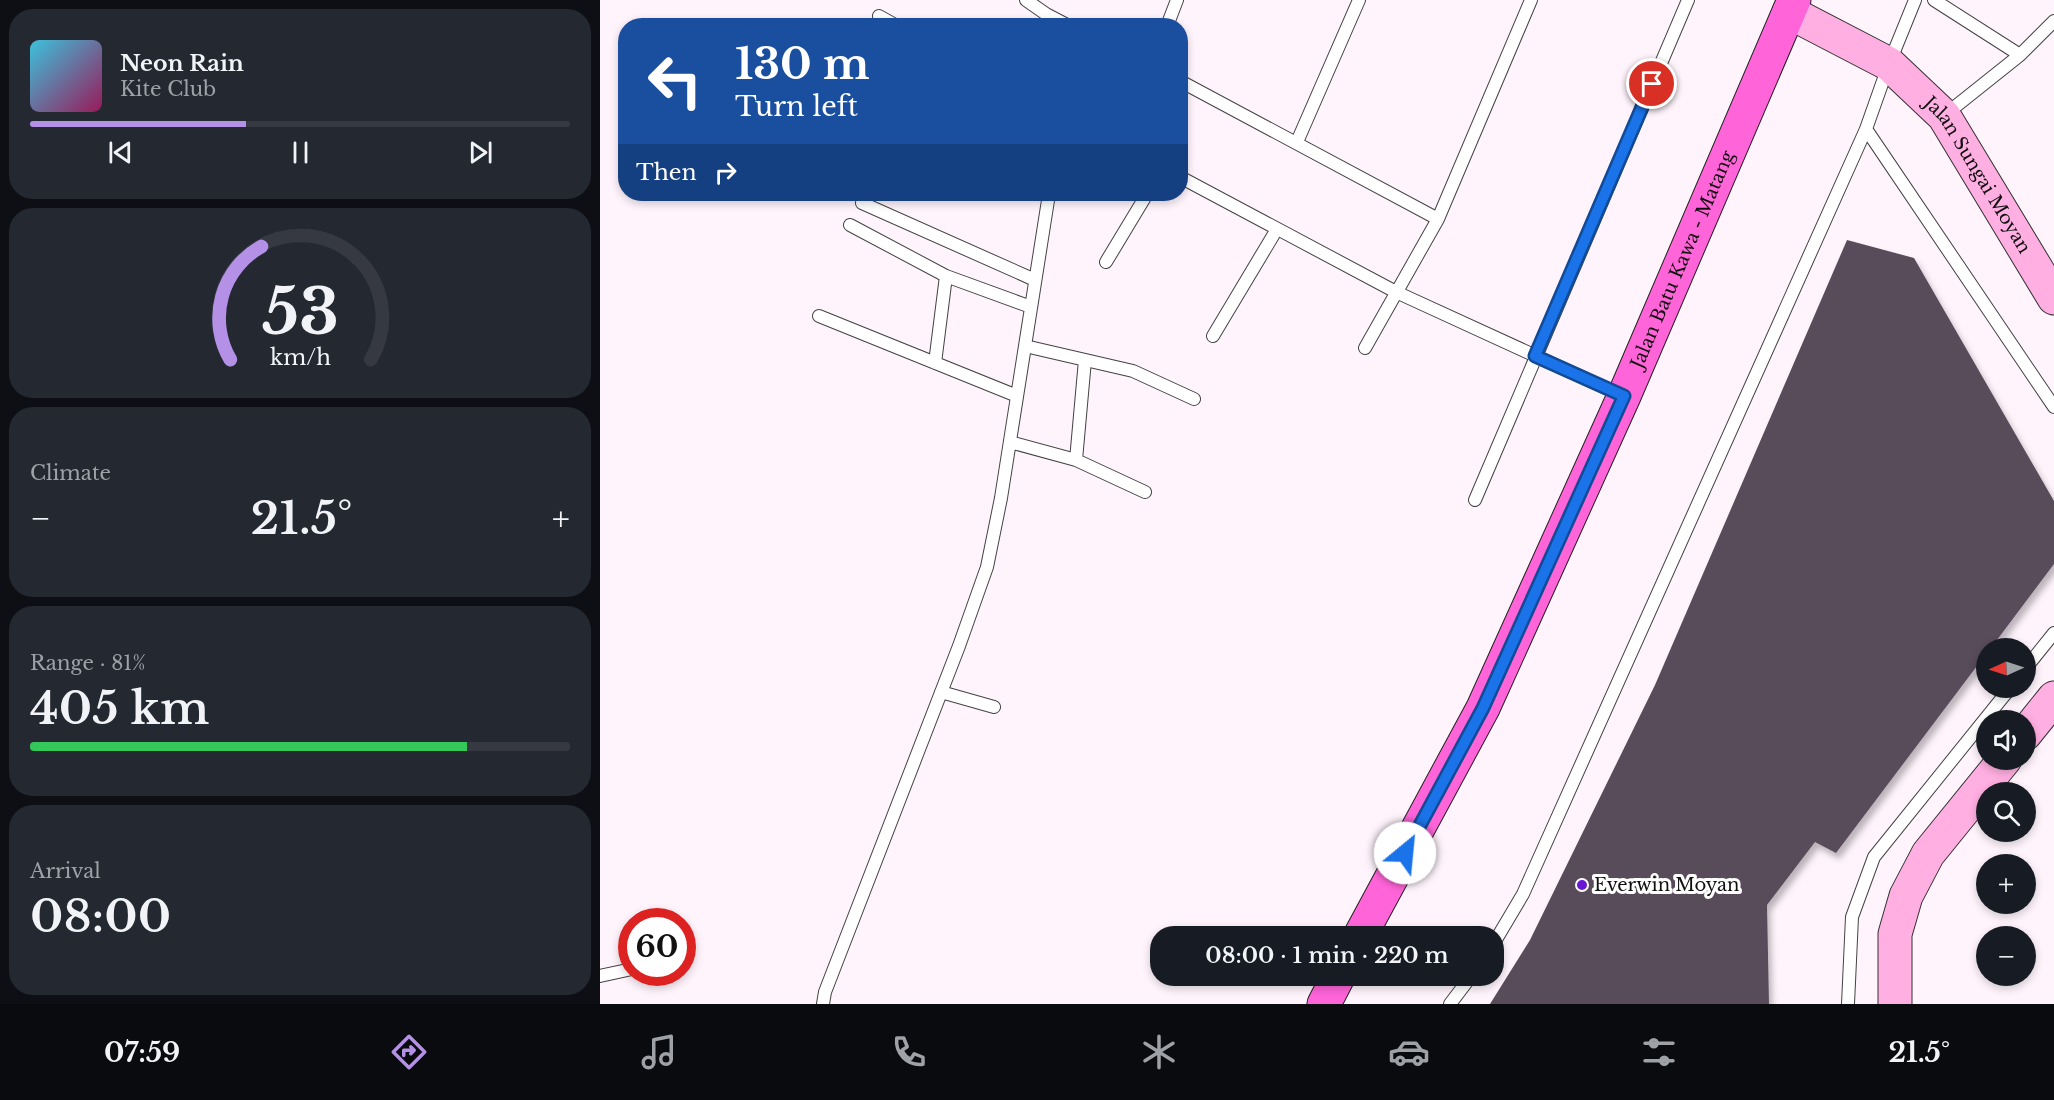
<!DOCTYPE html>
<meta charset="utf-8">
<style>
:root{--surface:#171b24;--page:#242831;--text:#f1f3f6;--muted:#9ea1a6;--line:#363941;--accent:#b490e6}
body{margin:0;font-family:"Libre Baskerville",serif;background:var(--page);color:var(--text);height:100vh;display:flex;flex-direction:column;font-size:22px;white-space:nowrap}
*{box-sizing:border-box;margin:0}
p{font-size:20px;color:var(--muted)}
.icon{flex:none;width:33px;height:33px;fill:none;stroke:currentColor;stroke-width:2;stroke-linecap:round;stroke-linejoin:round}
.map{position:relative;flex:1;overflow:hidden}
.drawer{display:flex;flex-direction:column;gap:9px;padding:9px;background:#0d0f14;width:600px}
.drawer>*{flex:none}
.top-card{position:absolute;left:18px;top:18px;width:570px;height:183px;border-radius:24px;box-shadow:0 3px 9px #0003;background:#1a4fa0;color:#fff;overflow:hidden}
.needle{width:39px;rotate:267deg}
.fabs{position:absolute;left:1376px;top:638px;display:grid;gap:12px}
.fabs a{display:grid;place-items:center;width:60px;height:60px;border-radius:50%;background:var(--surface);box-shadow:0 3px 9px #0003;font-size:30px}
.speed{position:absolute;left:18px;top:908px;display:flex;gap:12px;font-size:30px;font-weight:700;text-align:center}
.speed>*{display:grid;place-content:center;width:78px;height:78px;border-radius:50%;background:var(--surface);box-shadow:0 3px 9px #0003;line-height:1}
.speed .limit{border:9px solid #d22;background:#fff;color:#111}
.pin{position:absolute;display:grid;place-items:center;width:51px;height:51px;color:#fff;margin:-26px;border:3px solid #fff;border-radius:50%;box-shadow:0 2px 6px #0007}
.me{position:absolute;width:66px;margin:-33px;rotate:28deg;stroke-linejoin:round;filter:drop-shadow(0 0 4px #0008)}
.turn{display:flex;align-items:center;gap:21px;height:126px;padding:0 18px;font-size:27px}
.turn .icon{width:78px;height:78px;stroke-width:2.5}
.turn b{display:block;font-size:42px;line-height:51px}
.then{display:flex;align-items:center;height:57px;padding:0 18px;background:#0003;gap:12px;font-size:22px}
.big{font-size:45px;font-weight:600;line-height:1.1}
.drawer .widget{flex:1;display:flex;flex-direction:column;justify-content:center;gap:9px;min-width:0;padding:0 21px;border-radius:24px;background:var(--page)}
.drawer .dial{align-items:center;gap:0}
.dial svg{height:156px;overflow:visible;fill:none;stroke:var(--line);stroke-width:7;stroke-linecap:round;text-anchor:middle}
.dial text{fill:var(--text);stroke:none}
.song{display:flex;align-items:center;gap:18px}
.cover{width:72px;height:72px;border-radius:9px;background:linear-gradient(135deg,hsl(190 70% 55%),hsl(330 70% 35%))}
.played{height:6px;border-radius:3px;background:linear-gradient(90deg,var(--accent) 40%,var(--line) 40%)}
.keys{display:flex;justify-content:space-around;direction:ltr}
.heat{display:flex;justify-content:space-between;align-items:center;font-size:33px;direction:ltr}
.charge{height:9px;border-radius:4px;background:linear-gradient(90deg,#34c759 81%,var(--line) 0)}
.trip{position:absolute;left:550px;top:926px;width:354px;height:60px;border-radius:24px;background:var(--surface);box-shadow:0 3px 9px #0003;font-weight:600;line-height:60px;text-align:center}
.tab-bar{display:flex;height:96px;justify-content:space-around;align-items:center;background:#090b0e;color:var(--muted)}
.tab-bar .icon{width:42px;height:42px}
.tab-bar .active{color:var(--accent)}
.tab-bar b{font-size:27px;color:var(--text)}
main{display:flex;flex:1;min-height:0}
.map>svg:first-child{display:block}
.building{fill:#594b5a;filter:url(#shadow)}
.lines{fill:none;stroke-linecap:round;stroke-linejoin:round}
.lane-casing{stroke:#434343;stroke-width:14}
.secondary-casing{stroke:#323232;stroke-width:35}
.primary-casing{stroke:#212121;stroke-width:35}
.lane{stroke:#fff;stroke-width:12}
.secondary{stroke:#ffafe1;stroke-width:33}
.primary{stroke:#ff64d9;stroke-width:33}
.route-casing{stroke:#114b97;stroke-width:15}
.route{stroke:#1a73e8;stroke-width:10}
.poi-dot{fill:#6917d2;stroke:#fff;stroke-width:2}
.labels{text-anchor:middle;stroke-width:6;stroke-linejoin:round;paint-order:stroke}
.street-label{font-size:18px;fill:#101010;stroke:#fff}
.poi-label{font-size:18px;fill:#101010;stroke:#fff;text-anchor:start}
</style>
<main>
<section class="drawer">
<div class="widget">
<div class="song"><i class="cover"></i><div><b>Neon Rain</b><p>Kite Club</p></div></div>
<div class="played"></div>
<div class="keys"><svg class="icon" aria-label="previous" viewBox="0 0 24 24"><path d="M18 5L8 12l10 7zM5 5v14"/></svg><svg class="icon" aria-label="pause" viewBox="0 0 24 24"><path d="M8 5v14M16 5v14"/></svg><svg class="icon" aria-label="next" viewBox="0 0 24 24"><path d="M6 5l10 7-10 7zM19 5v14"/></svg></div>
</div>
<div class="widget dial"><svg viewBox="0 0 100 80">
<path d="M14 69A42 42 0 1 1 86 69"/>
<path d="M14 69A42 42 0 0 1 30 11" stroke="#b490e6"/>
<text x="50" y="56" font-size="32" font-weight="700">53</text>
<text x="50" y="72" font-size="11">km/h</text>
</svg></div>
<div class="widget"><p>Climate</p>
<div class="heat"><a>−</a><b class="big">21.5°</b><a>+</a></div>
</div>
<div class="widget"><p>Range · 81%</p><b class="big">405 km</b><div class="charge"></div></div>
<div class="widget"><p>Arrival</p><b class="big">08:00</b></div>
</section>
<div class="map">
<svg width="1454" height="1004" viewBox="0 0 1454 1004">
<defs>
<filter id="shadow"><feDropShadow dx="3.5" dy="6" stdDeviation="3" flood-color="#0004"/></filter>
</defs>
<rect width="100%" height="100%" fill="#fff4fc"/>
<path class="building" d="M1247,240L1314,258L1454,501V564L1391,648H1386V654L1236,853L1215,842L1167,905L1169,1004H890L930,940L1055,685Z"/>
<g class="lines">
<defs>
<path id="lane" d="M426,0L446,14L469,26
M1334,0L1420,55
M279,16L297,26
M567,26L577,0
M580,81L838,219
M1346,114L1420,55L1454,21
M1266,129L1454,407
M697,142L759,0
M580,177L796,292L1023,396
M262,203L435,280
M250,225L346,276L335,363
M506,262L547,194
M346,276L431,307
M219,316L417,396
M613,336L677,229
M425,346L533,371L594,399
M765,348L838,219L931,0
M410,442L476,460L545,492
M476,460L485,360
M875,500L1088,0
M1425,669L1454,633
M341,692L394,707
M894,943L923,894L1266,129L1289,64L1315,0
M0,976L32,969
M223,1004L225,992L359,646L387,567L401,498L449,194
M850,1004L872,975
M1248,1004L1252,917L1274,857L1411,687"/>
<g id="secondary">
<path id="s1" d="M1189,12L1289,64L1344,116L1454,298"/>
<path d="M1425,734L1454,698"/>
<path d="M1295,1004V934L1306,896L1328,854L1405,759"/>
</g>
<g id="primary">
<path id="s2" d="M760,936L883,708L1024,396L1194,0"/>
<path d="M724,1004L739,975"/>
</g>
</defs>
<use href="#lane" class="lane-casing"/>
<use href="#secondary" class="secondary-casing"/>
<use href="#primary" class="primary-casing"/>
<use href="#lane" class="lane"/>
<use href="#secondary" class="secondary"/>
<use href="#primary" class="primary"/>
</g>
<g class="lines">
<defs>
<path id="route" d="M805,853L883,708L1024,396L935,356L1052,84"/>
</defs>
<use href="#route" class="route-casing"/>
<use href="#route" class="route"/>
</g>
<circle class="poi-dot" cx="982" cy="885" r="6"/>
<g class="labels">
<g class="street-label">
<text dy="6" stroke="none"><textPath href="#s1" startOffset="256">Jalan Sungai Moyan</textPath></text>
<text dy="6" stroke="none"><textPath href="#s2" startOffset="750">Jalan Batu Kawa - Matang</textPath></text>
</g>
<g class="poi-label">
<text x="994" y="891">Everwin Moyan</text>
</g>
</g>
</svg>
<div class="fabs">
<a><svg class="needle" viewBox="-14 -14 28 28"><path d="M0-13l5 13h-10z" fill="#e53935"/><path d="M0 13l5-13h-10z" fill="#9ea1a6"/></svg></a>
<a><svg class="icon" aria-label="sound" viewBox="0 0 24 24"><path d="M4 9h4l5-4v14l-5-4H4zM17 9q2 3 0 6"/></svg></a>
<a><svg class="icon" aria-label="search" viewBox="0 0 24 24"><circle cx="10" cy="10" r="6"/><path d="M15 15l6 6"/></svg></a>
<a>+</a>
<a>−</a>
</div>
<div class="speed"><div class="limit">60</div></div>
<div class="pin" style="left:1052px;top:84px;background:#d93025"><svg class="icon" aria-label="arrive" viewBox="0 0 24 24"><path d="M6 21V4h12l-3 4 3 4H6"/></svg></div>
<svg class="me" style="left:805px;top:853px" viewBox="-20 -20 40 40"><circle r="19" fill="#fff"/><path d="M0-13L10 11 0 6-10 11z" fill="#1a73e8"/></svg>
<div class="trip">08:00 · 1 min · 220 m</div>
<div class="top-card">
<div class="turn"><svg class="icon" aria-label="left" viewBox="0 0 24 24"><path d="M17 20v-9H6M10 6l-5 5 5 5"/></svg><div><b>130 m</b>Turn left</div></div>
<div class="then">Then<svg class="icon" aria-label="right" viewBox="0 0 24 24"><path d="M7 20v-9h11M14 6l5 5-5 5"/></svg></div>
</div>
</div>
</main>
<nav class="tab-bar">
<b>07:59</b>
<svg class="icon active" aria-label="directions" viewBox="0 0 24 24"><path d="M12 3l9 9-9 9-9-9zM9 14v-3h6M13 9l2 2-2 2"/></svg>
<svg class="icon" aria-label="music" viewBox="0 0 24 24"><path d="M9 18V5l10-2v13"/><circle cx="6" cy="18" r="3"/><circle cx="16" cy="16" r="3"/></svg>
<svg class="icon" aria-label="phone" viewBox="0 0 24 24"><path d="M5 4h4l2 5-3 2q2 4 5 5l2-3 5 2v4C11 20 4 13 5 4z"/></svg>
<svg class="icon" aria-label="climate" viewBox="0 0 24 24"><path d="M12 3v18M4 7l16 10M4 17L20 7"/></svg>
<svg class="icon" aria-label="car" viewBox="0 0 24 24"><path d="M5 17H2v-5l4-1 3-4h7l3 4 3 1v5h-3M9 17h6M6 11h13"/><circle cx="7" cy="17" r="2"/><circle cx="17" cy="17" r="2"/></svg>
<svg class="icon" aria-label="filters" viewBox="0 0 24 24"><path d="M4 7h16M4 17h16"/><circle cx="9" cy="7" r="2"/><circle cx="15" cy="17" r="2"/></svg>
<b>21.5°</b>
</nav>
